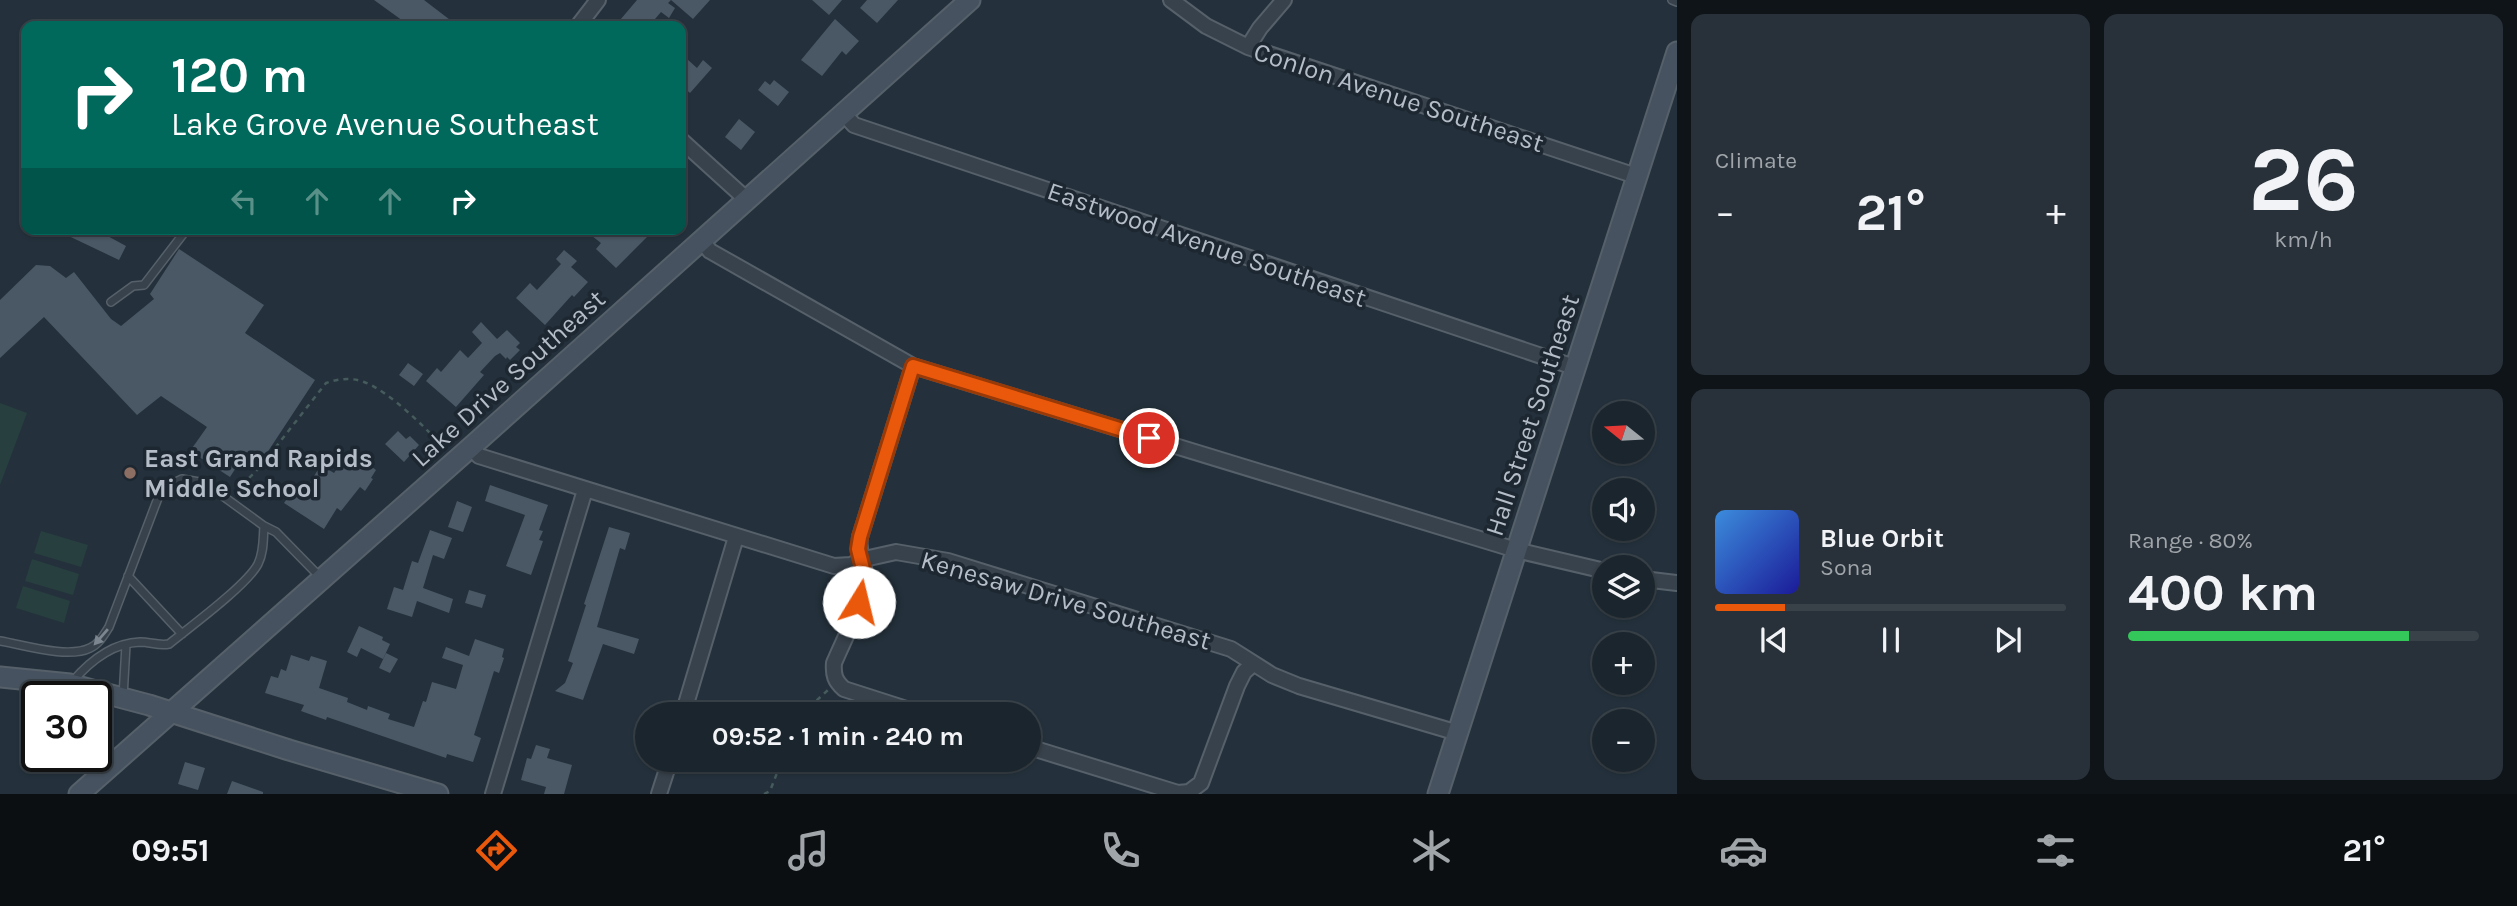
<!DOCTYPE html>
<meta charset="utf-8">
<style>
:root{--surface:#1b252d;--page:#283139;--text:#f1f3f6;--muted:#a0a5aa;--line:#394249;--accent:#ea580c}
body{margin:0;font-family:Karla,sans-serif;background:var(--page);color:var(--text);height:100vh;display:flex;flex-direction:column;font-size:26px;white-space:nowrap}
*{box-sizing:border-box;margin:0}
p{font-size:23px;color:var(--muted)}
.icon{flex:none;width:38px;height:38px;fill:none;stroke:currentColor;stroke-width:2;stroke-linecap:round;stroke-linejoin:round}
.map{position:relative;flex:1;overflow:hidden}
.sheet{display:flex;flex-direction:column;gap:14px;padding:14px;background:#0f1419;width:840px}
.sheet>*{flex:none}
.top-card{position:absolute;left:21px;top:21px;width:665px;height:214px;border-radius:14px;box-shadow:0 2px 5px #0004,0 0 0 2px var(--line);background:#00695c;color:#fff;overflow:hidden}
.needle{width:46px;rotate:288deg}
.controls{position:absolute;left:1592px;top:401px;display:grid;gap:14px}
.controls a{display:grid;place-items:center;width:63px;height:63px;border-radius:50%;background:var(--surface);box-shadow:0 2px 5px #0004,0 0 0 2px var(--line);font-size:35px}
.speed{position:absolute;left:21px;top:681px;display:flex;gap:14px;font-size:35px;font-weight:700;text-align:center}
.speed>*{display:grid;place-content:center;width:91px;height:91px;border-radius:50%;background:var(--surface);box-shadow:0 2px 5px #0004,0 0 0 2px var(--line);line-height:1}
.speed .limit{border:4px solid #111;border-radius:10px;background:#fff;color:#111}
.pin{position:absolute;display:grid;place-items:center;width:60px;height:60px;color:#fff;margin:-30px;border:4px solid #fff;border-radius:50%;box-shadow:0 2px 7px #0007}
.me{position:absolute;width:77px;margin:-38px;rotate:9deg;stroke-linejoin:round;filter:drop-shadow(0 0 5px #0008)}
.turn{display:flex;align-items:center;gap:24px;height:147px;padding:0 35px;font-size:32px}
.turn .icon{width:91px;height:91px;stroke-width:2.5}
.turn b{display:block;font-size:49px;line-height:60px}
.lanes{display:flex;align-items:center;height:66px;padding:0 35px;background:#0003;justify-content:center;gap:35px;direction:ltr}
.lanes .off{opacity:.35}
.big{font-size:52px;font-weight:700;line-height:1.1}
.sheet .tile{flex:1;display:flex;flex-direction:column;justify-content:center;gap:10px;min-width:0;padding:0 24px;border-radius:14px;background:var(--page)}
.sheet .dial{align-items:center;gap:0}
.dial b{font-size:91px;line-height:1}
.song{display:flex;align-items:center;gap:21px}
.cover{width:84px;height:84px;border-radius:10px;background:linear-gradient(135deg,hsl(210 70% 55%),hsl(240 70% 35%))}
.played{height:7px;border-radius:4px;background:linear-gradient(90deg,var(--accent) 20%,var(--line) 20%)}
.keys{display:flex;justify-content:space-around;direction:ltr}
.heat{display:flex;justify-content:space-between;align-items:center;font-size:38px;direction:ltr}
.charge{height:10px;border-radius:5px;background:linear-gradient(90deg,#34c759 80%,var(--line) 0)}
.sheet .tiles{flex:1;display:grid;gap:14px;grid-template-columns:repeat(2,1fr)}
.trip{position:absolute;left:635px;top:702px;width:406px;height:70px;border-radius:35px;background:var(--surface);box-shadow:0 2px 5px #0004,0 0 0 2px var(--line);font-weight:700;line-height:70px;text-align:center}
.tabs{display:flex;height:112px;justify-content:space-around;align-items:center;background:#0b0f12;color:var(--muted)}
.tabs .icon{width:49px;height:49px}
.tabs .selected{color:var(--accent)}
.tabs b{font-size:32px;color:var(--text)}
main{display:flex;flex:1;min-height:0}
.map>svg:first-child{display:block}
.green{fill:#273f3e}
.building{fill:#4a5865}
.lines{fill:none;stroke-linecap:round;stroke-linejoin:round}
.service-casing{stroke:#56606a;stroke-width:10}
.minor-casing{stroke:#56606a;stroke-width:18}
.secondary-casing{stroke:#56606a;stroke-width:23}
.path{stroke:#465b5c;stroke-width:2.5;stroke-dasharray:5 5;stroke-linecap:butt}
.service{stroke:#38424c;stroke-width:7}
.minor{stroke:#38424c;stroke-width:14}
.secondary{stroke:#46525f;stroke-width:19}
.oneway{fill:#7c8690}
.route-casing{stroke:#983908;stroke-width:18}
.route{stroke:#ea580c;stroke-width:12}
.education-dot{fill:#8d6e63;stroke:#1d2731;stroke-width:2.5}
.labels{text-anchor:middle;stroke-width:7;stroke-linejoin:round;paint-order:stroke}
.street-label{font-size:26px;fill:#b4bdc8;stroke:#1d2731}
.poi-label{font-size:26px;font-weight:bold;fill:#b4bdc8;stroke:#1d2731;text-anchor:start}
</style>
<main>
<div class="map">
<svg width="1677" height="794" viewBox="0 0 1677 794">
<rect width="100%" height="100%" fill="#24313c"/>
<path class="green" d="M0,403L27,413L0,485Z
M41,531L88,545L81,567L34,553Z
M32,559L79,574L73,595L25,581Z
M23,586L70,601L64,623L16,608Z"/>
<path class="building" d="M374,0H424L458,26H410Z
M637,0H710L693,19L671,0L668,3L675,8L669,18L661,12L649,26H615Z
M812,0H842L829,15Z
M867,0H898L877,23L860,8Z
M835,19L859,41L846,55L842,51L822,76L801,60Z
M687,59L697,68L703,60L712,68L690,93L681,85V67Z
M774,80L789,92L778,106L758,90L765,81L770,85Z
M739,119L755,132L741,150L725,137Z
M54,229H106L104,234L126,246L119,260Z
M583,229H655L616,268L596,249L601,243Z
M179,249L264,305L245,333L315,380L261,462L246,452L230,477L190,451L207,427L161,396L137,415L44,317L0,358V300L36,265L50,266L66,278L74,272L111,319L121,326L154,299L150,294Z
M564,250L577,261L571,267L588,282L574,297L572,295L545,325L516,298L530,283L537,290L561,264L556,259Z
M481,322L497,339L507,330L520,343L516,347L520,350L510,360L507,357L506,359L500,353L495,356L480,372L484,375L456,407L426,381L437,368L441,372L460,350L468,358L482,343L472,332Z
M408,363L423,374L414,386L399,375Z
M398,431L406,439L410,436L419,445L404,462L385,444Z
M347,454L356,461L359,457L376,470L371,478L373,479L365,491L360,487L341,511L337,508L324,529L284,503L296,486L304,492L321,465L334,473Z
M490,485L548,505L539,530L543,531L539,540L543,541L531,575L506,566L525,515L485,501Z
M457,501L472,507L463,532L448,527Z
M609,527L630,533L625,550L620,548L597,627L639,639L634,654L603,644L583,700L555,691L565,683L573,663L568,661L586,605L584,604Z
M430,530L452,538L444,559L433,555L423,588L453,599L449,613L417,601L412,617L387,609L394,587L403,590L412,561L418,563Z
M469,590L486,595L482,608L465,603Z
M359,626L383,637L382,640L390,644L383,659L361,648L357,657L347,652Z
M475,639L504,649L502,657L504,658L499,673L494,671L474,735L481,738L473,762L447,754L446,758L327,717L326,720L301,711L304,705L265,693L271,676L278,678L281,669L286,671L291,655L309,661L311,656L327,661L319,688L348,698L347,702L367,710L368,706L390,714L388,719L414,727L423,701L426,702L432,682L456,689L463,665L442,658L446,647L469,656Z
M386,653L398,659L390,673L379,668Z
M536,745L550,749L547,758L572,765L564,794H544L546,787L521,780L527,758L531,759Z
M185,762L205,768L198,790L178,784Z
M232,781L263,792V794H227Z"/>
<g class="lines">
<defs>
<path id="service" d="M1672,0L1677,2
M111,302L133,286L144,285L187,229
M128,576L182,634
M0,641C24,645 68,659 90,648C99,644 104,635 109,627L158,498L168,486L182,479L205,483L264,526L276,532L321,578
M72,682C89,662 113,643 140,642C150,642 159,646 169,644C190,627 247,585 258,564C264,552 263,539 264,526
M123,697L126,645"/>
<path id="minor" d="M1171,0L1206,26L1248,47L1636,176
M578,26L598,0
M1248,47L1260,28L1284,0
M844,114L854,125L1574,367
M681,140L746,199
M701,240L710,251L913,366L1516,550L1605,571
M913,366L860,537C857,556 867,565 865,580C861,608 845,637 834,663C833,675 835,681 844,689L922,714
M471,447L479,456L834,566L851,565L860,560L896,552L948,561L1231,649L1272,675L1299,686L1458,733
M1643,579L1677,583
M683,714L736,537
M1029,747L1178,793L1189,792L1201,783L1237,686L1244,672L1253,664
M493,794L585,490
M659,794L670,760"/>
<path id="secondary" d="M0,677L70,684L149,705L289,750L438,794
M79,794L471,447L970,0
M1438,794L1677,52"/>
</defs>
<use href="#service" class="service-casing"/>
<use href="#minor" class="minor-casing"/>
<use href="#secondary" class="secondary-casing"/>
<path class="path" d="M235,492L261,466L326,383C338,379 351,377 364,382C389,391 426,428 445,449
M802,714L828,690
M764,794L770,791L782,760"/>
<use href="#service" class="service"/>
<use href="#minor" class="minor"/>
<use href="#secondary" class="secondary"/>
</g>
<defs><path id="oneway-solid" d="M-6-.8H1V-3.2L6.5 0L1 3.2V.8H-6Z" transform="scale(1.75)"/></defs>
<use class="oneway" href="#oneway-solid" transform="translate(101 637) rotate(131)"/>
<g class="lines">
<defs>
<path id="route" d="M859,602L865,577L858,549L860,537L913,366L1149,438"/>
</defs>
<use href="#route" class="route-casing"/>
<use href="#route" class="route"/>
</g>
<circle class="education-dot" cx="130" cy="473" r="7"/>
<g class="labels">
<g class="street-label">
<text transform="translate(1399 97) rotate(18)" y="9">Conlon Avenue Southeast</text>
<text transform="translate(1207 244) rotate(19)" y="9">Eastwood Avenue Southeast</text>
<text transform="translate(508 378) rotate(-42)" y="9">Lake Drive Southeast</text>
<text transform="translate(1532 415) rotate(-72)" y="9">Hall Street Southeast</text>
<text transform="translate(1066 600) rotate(16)" y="9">Kenesaw Drive Southeast</text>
</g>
<g class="poi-label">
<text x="144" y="467">East Grand Rapids<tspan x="144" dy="30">Middle School</tspan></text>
</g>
</g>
</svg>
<div class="controls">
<a><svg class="needle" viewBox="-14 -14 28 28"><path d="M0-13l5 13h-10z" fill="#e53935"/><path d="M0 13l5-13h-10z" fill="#a0a5aa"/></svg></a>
<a><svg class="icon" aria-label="sound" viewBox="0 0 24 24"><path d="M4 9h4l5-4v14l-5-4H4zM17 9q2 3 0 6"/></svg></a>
<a><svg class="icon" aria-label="layers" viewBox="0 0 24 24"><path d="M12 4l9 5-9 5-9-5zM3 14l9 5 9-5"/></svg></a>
<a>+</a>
<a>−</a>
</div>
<div class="speed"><div class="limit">30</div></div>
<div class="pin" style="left:1149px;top:438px;background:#d93025"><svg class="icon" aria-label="arrive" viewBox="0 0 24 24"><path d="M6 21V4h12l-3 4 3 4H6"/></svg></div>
<svg class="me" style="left:859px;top:602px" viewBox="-20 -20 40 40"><circle r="19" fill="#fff"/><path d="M0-13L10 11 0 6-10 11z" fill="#ea580c"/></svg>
<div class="trip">09:52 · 1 min · 240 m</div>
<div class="top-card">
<div class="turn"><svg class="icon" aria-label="right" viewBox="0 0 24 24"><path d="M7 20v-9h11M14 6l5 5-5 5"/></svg><div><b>120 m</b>Lake Grove Avenue Southeast</div></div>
<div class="lanes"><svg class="icon off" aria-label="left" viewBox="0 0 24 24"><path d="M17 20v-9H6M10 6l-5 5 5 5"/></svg><svg class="icon off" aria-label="ahead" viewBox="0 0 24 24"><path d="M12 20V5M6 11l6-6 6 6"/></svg><svg class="icon off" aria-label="ahead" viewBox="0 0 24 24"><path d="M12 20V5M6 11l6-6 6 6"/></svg><svg class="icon" aria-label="right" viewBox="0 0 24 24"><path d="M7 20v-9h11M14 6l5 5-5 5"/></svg></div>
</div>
</div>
<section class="sheet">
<div class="tiles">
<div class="tile"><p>Climate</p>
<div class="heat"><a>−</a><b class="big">21°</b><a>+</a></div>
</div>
<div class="tile dial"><b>26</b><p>km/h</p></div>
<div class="tile">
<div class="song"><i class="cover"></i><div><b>Blue Orbit</b><p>Sona</p></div></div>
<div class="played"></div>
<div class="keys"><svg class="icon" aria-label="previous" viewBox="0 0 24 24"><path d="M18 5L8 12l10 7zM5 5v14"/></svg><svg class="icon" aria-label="pause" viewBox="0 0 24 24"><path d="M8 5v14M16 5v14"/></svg><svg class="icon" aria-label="next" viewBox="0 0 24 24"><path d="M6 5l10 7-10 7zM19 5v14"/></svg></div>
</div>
<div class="tile"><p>Range · 80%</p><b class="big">400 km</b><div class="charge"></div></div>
</div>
</section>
</main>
<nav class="tabs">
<b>09:51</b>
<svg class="icon selected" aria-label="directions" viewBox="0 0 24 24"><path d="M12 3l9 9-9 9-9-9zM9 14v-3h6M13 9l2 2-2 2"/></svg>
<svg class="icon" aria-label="music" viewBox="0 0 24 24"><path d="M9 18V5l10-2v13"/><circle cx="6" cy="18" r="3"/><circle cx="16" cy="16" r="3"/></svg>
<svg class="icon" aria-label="phone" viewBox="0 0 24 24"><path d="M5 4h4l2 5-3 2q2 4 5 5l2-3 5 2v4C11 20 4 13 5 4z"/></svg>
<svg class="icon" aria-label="climate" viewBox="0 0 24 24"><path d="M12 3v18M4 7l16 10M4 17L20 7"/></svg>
<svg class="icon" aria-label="car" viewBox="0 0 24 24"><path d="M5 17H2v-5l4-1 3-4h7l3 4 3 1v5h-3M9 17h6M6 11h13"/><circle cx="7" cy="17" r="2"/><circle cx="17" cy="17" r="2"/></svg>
<svg class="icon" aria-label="filters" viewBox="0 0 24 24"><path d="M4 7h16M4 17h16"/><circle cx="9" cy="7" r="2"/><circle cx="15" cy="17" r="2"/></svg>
<b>21°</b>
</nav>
